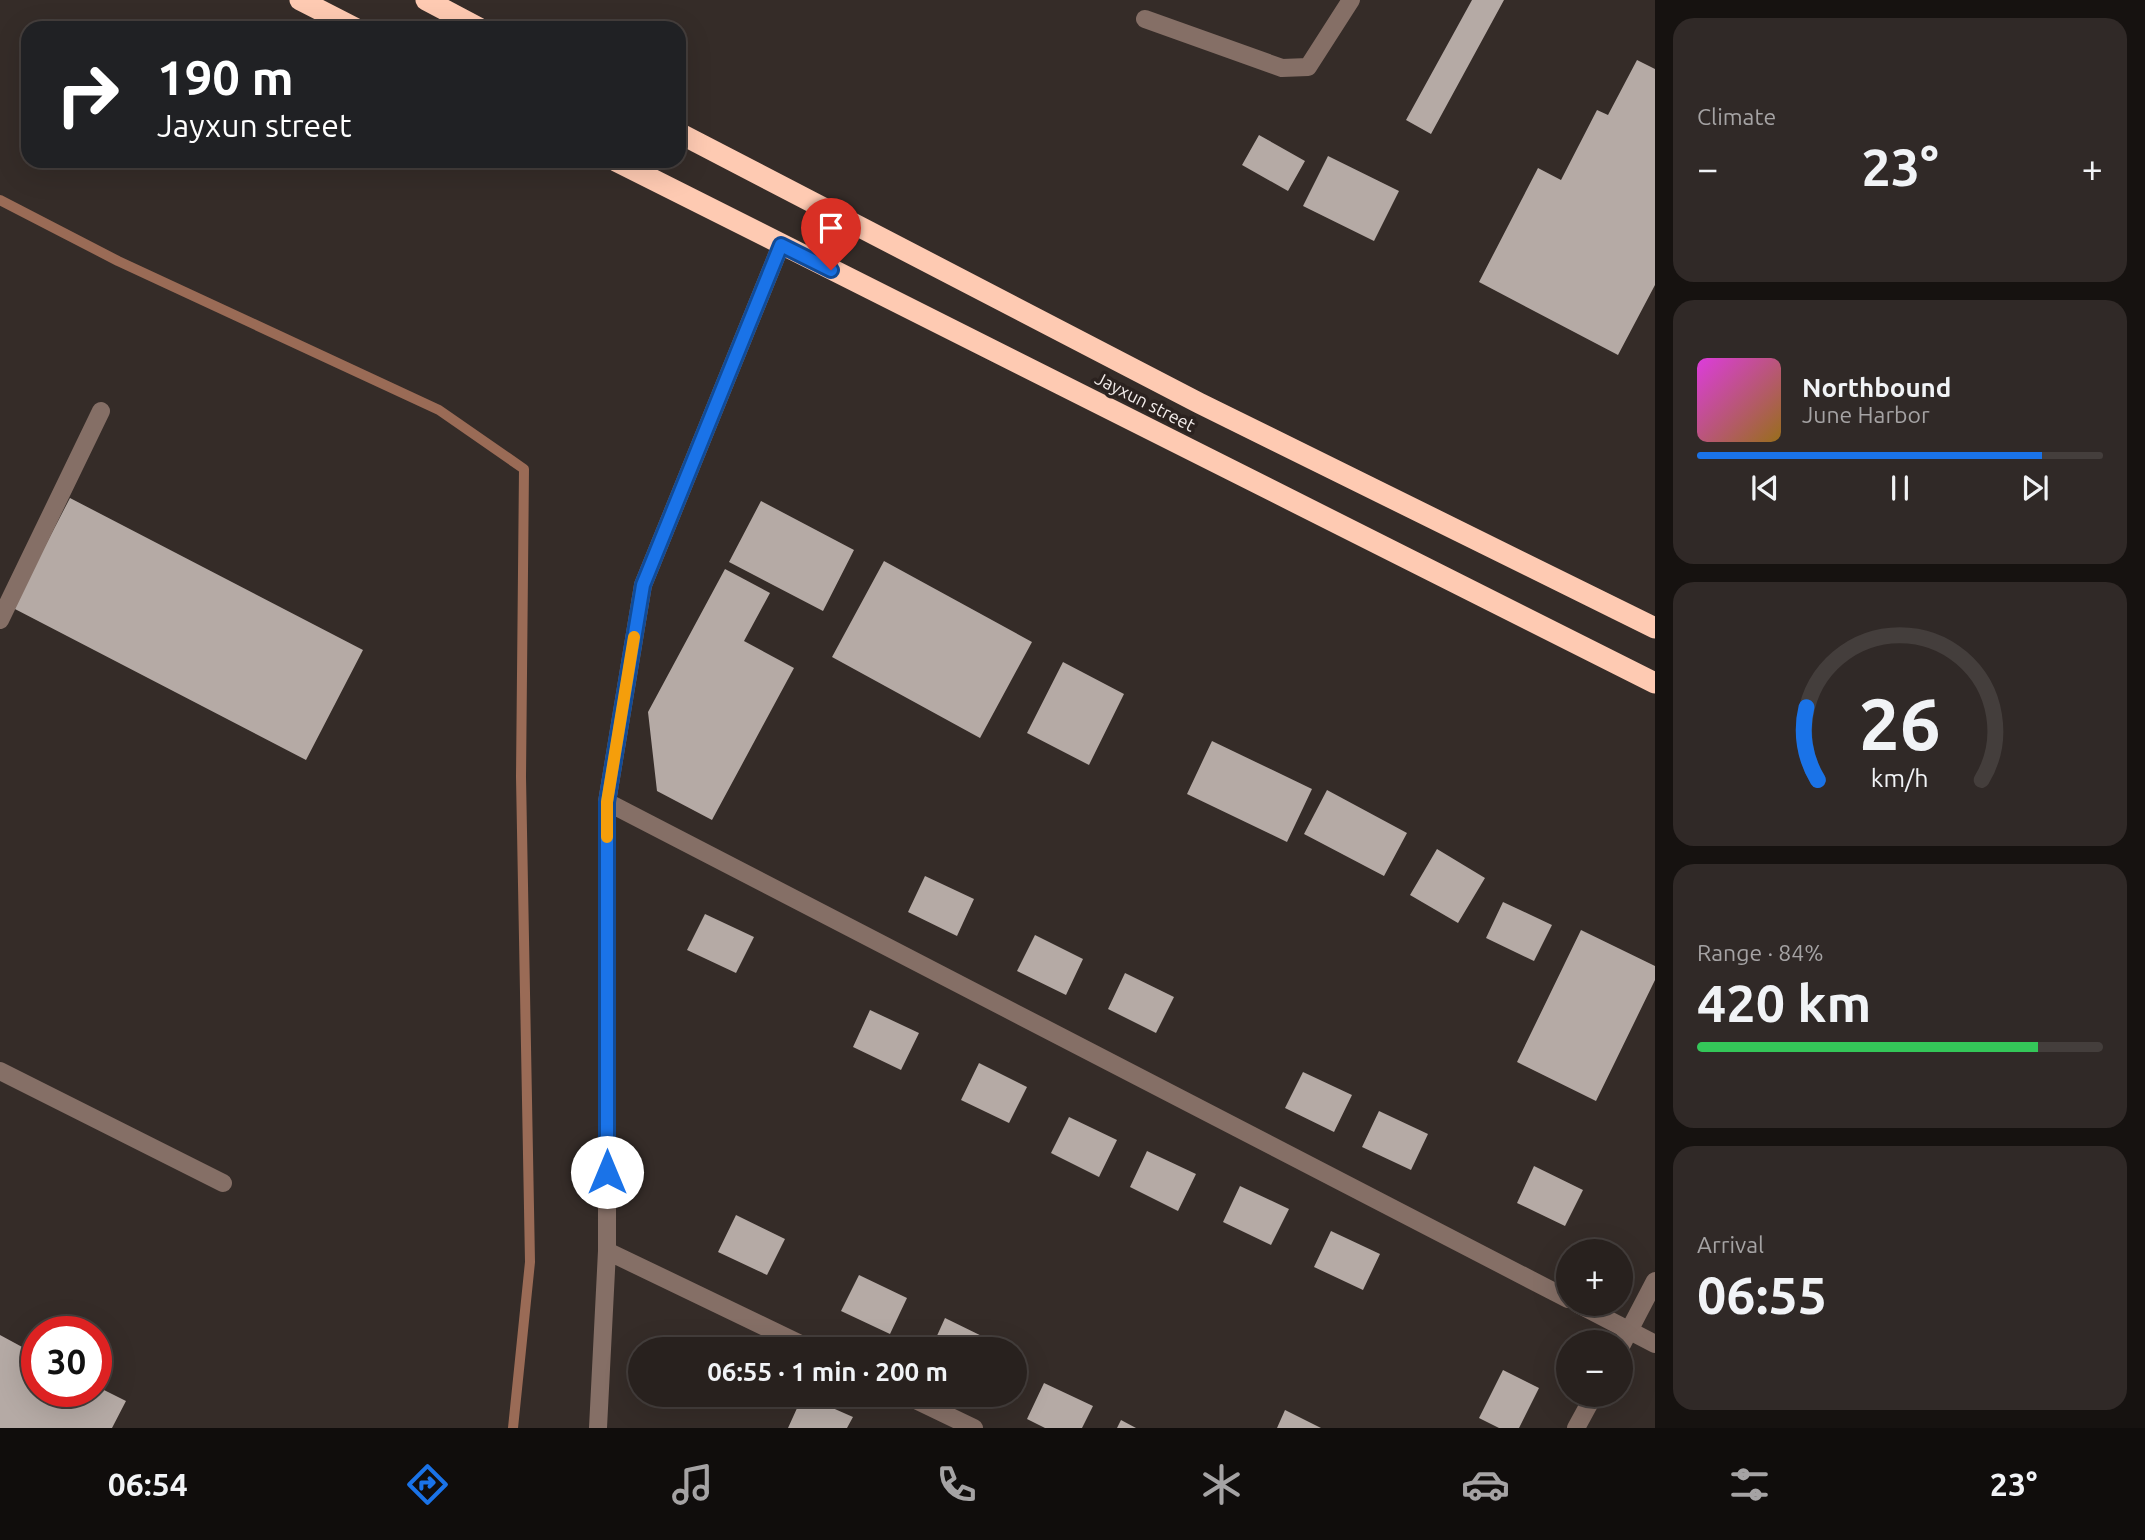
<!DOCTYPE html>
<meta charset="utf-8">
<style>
:root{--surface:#28211e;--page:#302927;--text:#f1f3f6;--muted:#a5a3a4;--line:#443e3c;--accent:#1a73e8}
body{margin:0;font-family:Ubuntu,sans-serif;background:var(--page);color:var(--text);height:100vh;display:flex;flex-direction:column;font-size:26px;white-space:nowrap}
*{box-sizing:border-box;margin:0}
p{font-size:23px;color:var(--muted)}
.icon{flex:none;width:38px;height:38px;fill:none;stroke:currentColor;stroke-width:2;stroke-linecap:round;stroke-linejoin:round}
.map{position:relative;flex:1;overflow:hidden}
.side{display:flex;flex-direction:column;gap:18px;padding:18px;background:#161210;width:490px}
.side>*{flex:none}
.hud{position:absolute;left:21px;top:21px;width:665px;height:147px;border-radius:21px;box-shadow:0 7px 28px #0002,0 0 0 2px var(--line);background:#202124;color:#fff;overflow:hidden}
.buttons{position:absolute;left:1556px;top:1239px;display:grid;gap:14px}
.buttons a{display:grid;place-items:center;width:77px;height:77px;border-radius:50%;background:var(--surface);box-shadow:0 7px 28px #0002,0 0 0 2px var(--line);font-size:35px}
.speed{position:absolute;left:21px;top:1316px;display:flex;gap:14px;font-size:35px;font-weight:700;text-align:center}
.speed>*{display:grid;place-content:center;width:91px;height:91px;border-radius:50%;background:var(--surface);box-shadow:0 7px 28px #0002,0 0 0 2px var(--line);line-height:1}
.speed .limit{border:10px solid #d22;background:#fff;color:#111}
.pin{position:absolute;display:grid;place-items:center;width:60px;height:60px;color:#fff;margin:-72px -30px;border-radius:50% 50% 50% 0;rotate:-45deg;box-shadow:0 0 7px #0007}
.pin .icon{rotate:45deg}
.me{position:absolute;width:77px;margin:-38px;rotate:0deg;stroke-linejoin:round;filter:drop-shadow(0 0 5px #0008)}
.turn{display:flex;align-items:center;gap:24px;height:147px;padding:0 21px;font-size:32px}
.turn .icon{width:91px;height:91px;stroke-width:2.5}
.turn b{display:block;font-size:49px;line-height:60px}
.big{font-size:52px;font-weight:700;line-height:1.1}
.side .card{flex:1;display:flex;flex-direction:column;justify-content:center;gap:10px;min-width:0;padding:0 24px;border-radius:21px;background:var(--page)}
.side .dial{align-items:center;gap:0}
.dial svg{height:182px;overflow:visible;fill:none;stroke:var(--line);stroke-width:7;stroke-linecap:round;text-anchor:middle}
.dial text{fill:var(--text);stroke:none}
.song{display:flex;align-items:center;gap:21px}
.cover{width:84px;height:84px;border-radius:10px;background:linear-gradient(135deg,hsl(300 70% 55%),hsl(40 70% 35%))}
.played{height:7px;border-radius:4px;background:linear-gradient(90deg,var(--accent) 85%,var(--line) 85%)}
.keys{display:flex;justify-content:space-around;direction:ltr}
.heat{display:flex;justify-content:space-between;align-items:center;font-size:38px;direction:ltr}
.charge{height:10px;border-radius:5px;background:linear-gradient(90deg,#34c759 84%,var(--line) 0)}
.trip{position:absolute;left:628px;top:1337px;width:399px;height:70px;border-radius:35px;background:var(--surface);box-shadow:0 7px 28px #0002,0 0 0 2px var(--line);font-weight:700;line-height:70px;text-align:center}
.dock{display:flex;height:112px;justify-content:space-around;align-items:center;background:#100d0c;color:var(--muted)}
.dock .icon{width:49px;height:49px}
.dock .current{color:var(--accent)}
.dock b{font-size:32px;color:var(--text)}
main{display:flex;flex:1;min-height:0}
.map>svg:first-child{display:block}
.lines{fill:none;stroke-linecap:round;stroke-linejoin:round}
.stream{stroke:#9a6b56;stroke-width:10}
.building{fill:#b5aaa5}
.minor{stroke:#856f66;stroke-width:18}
.highway{stroke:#fecab2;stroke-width:21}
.route-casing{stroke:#114b97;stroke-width:18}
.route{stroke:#1a73e8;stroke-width:12}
.slow{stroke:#f59e0b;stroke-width:12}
.labels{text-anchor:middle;stroke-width:7;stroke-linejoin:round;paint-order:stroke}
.street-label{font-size:18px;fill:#f3edeb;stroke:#2b221f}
</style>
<main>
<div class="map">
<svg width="1655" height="1428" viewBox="0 0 1655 1428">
<rect width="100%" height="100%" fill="#352c28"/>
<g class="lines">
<path class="stream" d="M0,200L118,261L439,410L524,469L521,777L530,1262L513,1428"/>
</g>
<path class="building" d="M1472,0H1504L1431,134L1406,120Z
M1637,60L1655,69V285L1618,355L1479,282L1538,168L1561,180L1597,110L1608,115Z
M1259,135L1305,161L1288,191L1242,165Z
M1328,156L1399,191L1374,241L1303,206Z
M70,498L363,650L306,760L13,608Z
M761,501L854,550L823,611L729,562Z
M884,561L1032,642L980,738L832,657Z
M725,569L770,593L744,641L794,668L712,820L657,791L648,712Z
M1063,662L1124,694L1089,765L1027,733Z
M1212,741L1312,789L1287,842L1187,794Z
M1327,790L1407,833L1384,876L1304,834Z
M1437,849L1485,878L1458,923L1410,895Z
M925,876L974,899L957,936L908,912Z
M1503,902L1552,925L1534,961L1486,938Z
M705,914L754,937L736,973L687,950Z
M1581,930L1655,966V980L1596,1101L1517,1062Z
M1035,935L1083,959L1066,995L1017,971Z
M1125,973L1174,997L1156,1033L1108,1009Z
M870,1010L919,1033L901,1070L853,1047Z
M979,1063L1027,1087L1009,1123L961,1100Z
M1303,1072L1352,1095L1334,1132L1285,1108Z
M1379,1111L1428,1134L1411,1170L1362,1147Z
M1069,1117L1117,1140L1099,1177L1051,1153Z
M1147,1151L1196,1174L1178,1211L1130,1187Z
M1534,1166L1583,1190L1565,1226L1517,1203Z
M1240,1186L1289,1209L1271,1245L1223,1222Z
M736,1215L785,1239L767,1275L718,1252Z
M1331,1231L1380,1254L1363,1290L1314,1267Z
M859,1275L907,1298L890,1334L841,1311Z
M945,1318L994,1342L990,1349H931Z
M0,1335L37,1355V1391H96V1386L126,1401L112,1428H0Z
M728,1341L745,1349H724Z
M1503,1370L1539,1388L1519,1428H1499L1479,1418Z
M1044,1383L1093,1406L1082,1428H1045L1027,1419Z
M747,1395H762L760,1401Z
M803,1395L853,1417L847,1428H788Z
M1285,1410L1321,1428H1277Z
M1121,1420L1136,1428H1117Z"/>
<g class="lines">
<path class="minor" d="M1145,19L1282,68L1308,67L1351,0
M0,620L101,411
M607,802L1568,1299
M0,1071L223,1183
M607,1251L811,1349
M1578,1304L1655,1344
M1620,1348L1655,1281
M905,1395L974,1428
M598,1428L607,1251V802L643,585L781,245
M1576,1428L1594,1395"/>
<path class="highway" d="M300,0L355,28
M426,0L479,28
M679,133L1199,403L1655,628
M616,161L1655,683"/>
</g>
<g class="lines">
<defs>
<path id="route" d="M607,1172V802L643,585L781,245L831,270"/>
</defs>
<use href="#route" class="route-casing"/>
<use href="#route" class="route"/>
<path class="slow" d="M607,837V802L634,637"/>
</g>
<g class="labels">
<g class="street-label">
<text transform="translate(1145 402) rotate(27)" y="6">Jayxun street</text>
</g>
</g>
</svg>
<div class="buttons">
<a>+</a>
<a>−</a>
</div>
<div class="speed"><div class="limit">30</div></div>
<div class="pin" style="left:831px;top:270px;background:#d93025"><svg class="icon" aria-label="arrive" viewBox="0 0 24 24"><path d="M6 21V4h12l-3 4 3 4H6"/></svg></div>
<svg class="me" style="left:607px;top:1172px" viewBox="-20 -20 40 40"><circle r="19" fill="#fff"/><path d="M0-13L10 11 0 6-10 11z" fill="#1a73e8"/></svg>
<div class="trip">06:55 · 1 min · 200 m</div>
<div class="hud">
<div class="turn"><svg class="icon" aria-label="right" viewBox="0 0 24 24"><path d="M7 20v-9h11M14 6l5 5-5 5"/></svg><div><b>190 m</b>Jayxun street</div></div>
</div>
</div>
<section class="side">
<div class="card"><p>Climate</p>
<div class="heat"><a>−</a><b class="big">23°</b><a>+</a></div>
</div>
<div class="card">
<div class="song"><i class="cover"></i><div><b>Northbound</b><p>June Harbor</p></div></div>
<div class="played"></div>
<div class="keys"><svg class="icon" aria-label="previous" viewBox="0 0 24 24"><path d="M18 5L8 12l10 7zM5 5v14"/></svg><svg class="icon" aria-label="pause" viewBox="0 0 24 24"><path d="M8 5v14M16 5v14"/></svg><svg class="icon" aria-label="next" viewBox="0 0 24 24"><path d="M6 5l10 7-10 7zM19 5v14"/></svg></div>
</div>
<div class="card dial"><svg viewBox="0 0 100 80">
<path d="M14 69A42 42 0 1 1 86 69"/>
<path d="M14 69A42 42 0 0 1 9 37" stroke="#1a73e8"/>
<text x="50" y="56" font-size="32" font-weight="700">26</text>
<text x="50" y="72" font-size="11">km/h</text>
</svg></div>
<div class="card"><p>Range · 84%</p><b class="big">420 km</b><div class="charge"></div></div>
<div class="card"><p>Arrival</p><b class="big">06:55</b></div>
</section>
</main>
<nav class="dock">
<b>06:54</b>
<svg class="icon current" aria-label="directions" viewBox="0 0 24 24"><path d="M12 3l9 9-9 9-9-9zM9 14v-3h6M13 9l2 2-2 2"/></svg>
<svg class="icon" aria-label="music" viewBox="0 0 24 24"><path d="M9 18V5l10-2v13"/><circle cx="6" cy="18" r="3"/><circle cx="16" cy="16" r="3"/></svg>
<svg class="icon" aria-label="phone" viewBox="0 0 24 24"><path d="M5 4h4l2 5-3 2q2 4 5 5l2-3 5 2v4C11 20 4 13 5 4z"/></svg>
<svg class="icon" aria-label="climate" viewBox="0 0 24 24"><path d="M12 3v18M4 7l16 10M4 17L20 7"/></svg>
<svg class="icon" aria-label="car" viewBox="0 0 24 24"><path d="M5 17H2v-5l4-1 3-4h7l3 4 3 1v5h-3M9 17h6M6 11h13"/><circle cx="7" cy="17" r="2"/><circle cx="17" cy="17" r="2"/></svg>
<svg class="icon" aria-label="filters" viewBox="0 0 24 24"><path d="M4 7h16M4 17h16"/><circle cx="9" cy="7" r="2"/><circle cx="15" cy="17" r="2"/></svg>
<b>23°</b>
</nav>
